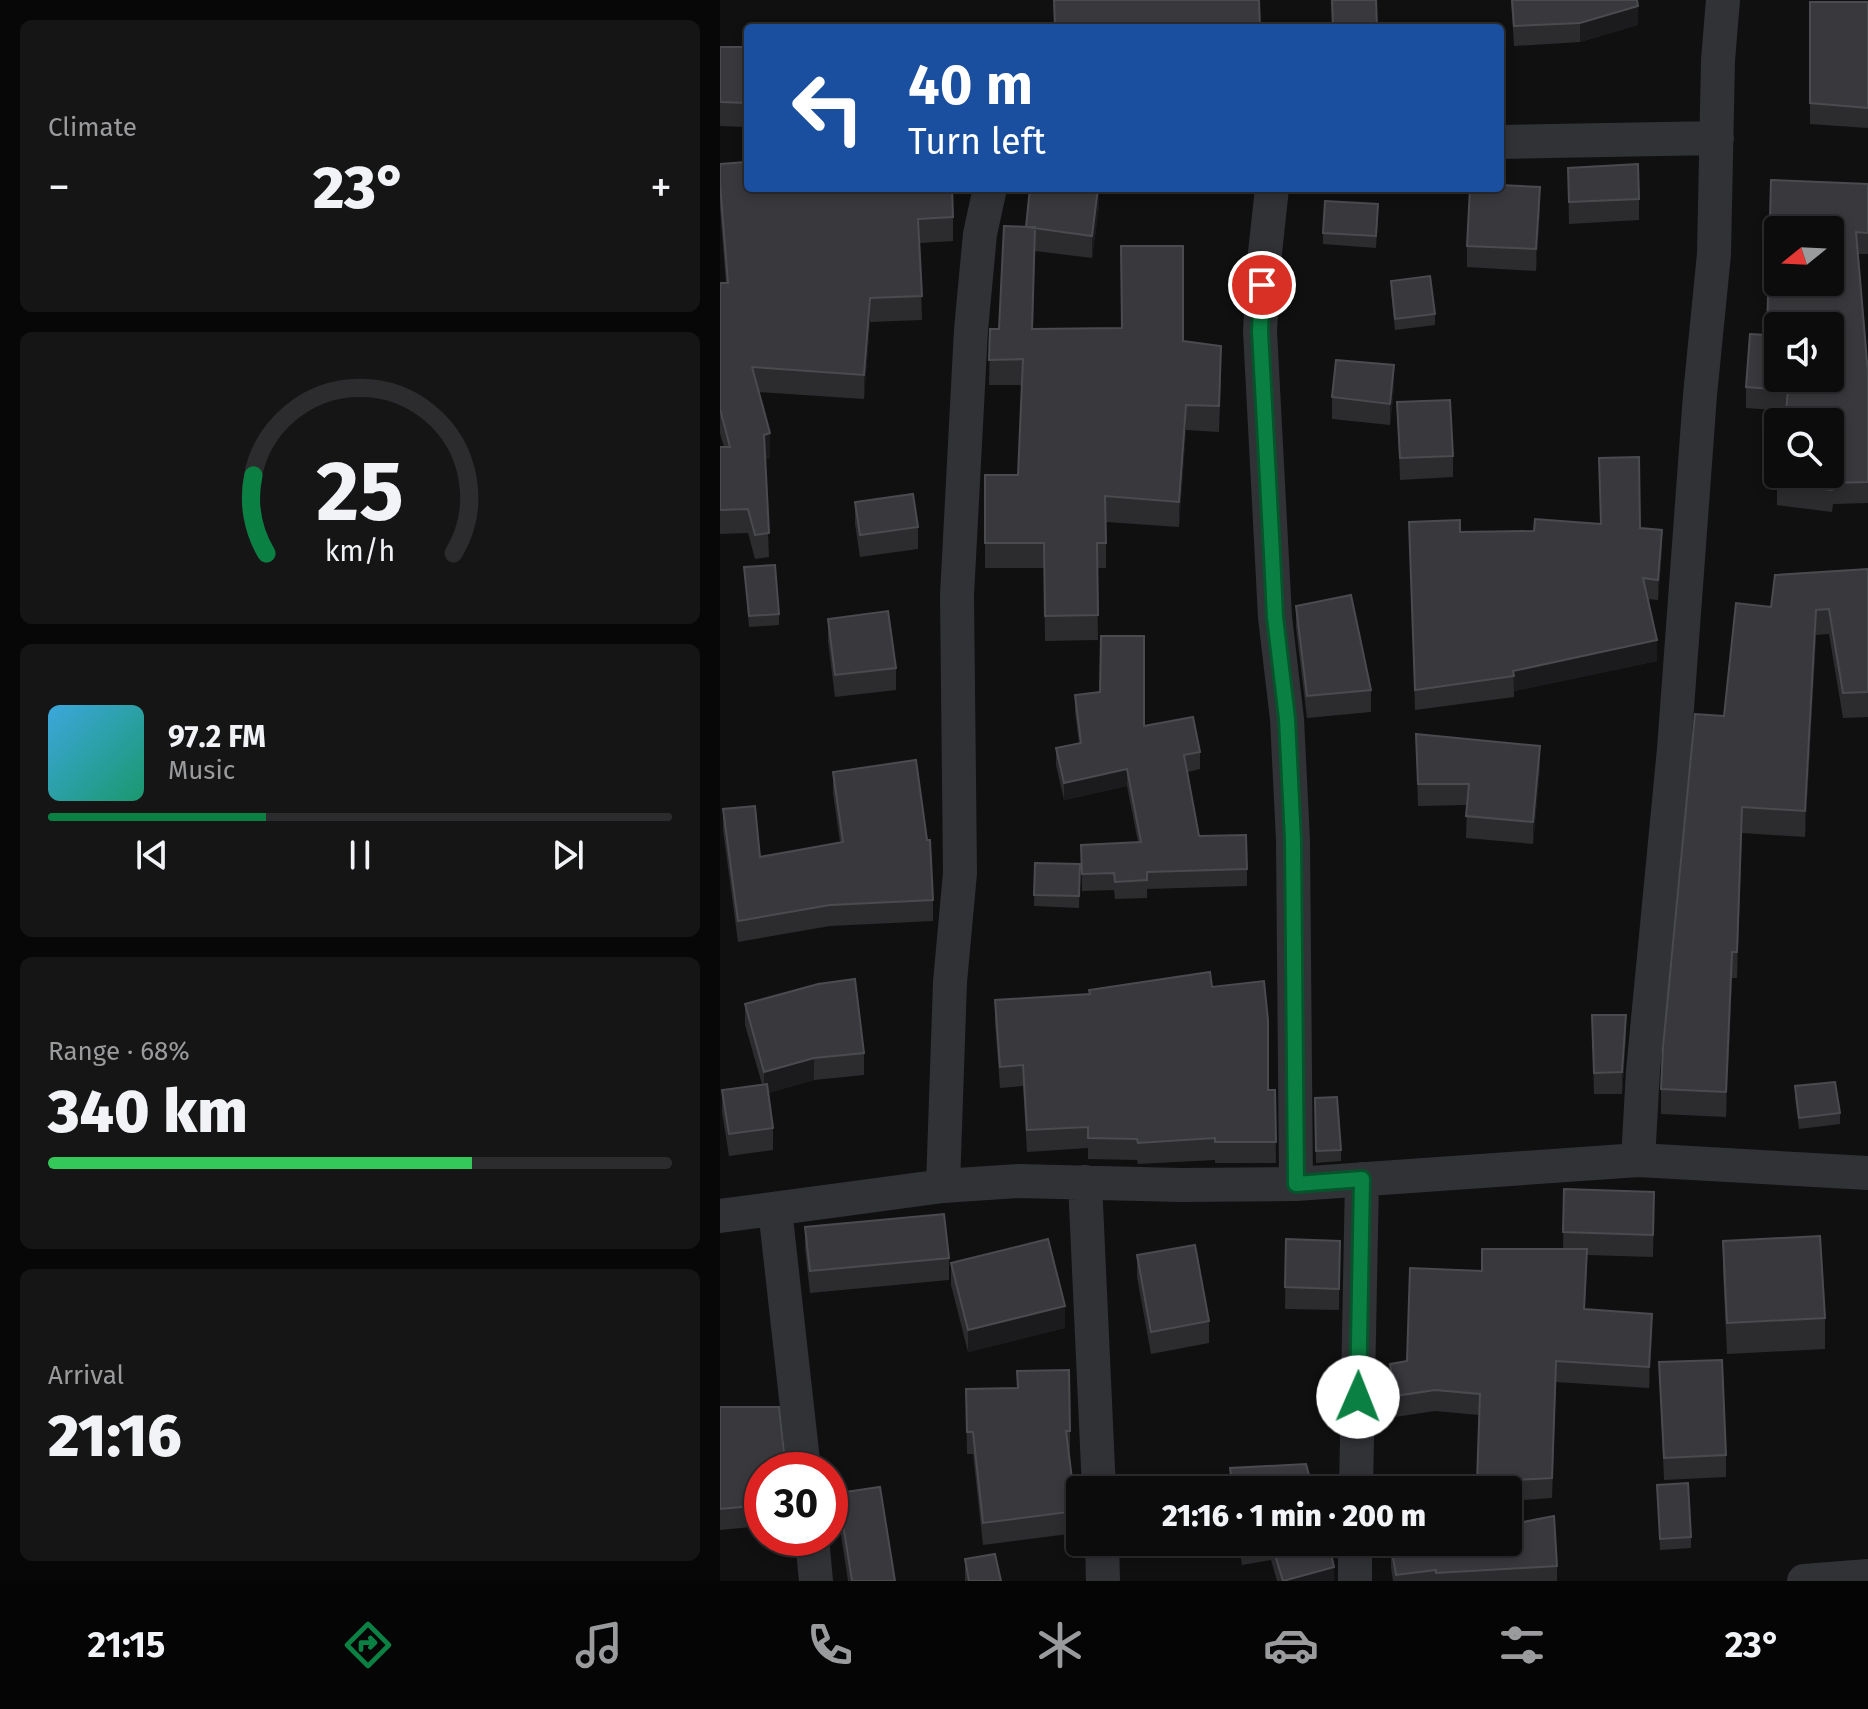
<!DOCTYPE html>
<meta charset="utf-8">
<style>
:root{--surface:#0c0c0d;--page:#151516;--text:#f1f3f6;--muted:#9a9b9d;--line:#2c2c2e;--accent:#0b8043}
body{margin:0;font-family:"Fira Sans",sans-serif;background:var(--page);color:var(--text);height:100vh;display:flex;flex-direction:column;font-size:30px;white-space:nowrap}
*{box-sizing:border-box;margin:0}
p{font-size:26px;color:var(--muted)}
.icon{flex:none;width:44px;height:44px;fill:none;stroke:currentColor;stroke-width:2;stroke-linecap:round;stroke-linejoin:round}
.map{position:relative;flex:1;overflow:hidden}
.panel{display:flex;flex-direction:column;gap:20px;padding:20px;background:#070707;width:720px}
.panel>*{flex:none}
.banner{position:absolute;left:24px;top:24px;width:760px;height:168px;border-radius:8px;box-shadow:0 4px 12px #0003,0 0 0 2px var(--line);background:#1a4fa0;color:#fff;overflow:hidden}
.needle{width:52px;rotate:252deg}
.controls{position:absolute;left:1044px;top:216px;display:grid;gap:16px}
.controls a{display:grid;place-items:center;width:80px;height:80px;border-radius:8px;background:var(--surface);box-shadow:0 4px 12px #0003,0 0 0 2px var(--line);font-size:40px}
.speed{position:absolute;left:24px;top:1452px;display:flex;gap:16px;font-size:40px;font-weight:700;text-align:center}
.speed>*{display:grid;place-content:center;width:104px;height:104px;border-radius:50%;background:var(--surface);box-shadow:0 4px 12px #0003,0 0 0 2px var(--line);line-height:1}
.speed .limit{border:12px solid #d22;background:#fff;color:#111}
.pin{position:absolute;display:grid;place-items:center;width:68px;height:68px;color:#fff;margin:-34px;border:4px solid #fff;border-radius:50%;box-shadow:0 2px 8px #0007}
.me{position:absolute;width:88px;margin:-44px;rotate:1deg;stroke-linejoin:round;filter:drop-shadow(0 0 6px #0008)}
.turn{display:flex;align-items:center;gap:28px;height:168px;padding:0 32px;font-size:36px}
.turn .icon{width:104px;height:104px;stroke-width:2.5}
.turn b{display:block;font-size:56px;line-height:68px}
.big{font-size:60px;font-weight:800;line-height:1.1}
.panel .tile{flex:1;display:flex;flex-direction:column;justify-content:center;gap:12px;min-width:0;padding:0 28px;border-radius:12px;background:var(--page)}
.panel .dial{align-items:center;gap:0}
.dial svg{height:208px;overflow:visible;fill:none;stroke:var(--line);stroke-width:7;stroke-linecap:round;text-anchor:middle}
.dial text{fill:var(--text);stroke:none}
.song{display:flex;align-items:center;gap:24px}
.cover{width:96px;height:96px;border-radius:12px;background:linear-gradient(135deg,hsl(200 70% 55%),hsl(160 70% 35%))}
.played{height:8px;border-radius:4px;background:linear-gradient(90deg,var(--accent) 35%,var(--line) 35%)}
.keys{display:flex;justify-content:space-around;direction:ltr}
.heat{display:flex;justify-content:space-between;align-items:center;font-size:44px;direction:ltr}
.charge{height:12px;border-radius:6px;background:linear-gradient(90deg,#34c759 68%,var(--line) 0)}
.trip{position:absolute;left:346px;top:1476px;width:456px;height:80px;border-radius:8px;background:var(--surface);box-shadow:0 4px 12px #0003,0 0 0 2px var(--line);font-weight:800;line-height:80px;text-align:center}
.tabs{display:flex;height:128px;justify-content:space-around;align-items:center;background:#050505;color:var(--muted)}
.tabs .icon{width:56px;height:56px}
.tabs .active{color:var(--accent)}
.tabs b{font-size:36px;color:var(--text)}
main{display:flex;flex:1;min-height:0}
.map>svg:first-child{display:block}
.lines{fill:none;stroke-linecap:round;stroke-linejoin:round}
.minor{stroke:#313236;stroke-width:34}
.wall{fill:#2c2c2f}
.shaded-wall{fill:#1b1b1d}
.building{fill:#39393d;stroke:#494b4f;stroke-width:2;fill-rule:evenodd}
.route-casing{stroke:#07532c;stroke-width:20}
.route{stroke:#0b8043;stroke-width:14}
</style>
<main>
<section class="panel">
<div class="tile"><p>Climate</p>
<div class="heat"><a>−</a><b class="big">23°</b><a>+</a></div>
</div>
<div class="tile dial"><svg viewBox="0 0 100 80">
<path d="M14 69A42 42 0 1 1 86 69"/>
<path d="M14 69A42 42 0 0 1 9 39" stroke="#0b8043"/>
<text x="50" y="56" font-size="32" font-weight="700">25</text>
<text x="50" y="72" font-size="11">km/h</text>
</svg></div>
<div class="tile">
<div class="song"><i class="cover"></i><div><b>97.2 FM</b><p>Music</p></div></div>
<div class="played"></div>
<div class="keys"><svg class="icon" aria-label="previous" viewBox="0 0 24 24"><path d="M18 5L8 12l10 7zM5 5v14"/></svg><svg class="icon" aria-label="pause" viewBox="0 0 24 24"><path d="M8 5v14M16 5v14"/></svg><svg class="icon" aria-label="next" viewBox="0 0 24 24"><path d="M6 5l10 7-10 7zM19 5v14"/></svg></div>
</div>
<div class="tile"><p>Range · 68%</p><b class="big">340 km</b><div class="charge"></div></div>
<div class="tile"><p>Arrival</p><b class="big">21:16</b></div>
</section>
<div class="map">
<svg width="1148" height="1581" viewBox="0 0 1148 1581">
<rect width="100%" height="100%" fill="#101011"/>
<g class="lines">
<path class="minor" d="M780,142L997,138
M552,188L544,262L540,331L555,617L567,719L573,840L576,1184
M918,1160L923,1071L954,749L980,395L994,254L998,60L1003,0
M365,1182L379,1490
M223,1186L230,982L240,873L237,595L251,330L260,234L270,188
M55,1209L84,1470
M0,1216L223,1186L298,1181L461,1185L576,1184L918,1160L1148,1173
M636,1490L642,1179
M92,1538L96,1581
M382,1542L383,1581
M635,1581V1542
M1084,1581L1148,1576"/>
</g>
<path class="wall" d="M791,0H917L918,25L860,42L794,46Z
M1090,2H1148V128L1090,124Z
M0,47H28V188L233,217V241L200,243L202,320L150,322L144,399L38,392L50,458L45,459L49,557L35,559L28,533L0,534V447H4L0,433V283H6L0,208V164L26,162V127L0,126Z
M848,168L919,199V220L849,224Z
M1148,184V254H1138L1148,373V503L1113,504L1112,512L1057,505V484L1066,411L1026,408V387L1047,335Z
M379,206L372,258L315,251L313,329L463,341L501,371L499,432L466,430L459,527L386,522V568H377L378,640L325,641L324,568H265V475H298L302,385H269L270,329H279L306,227Z
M820,209L816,271L747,267V246Z
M658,215L656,248L603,244V233Z
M671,281L715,314V325L675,330L671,292Z
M674,387L670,425L612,419V397Z
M677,402L733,456V477L680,480Z
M135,502L198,527V549L140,557L135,524Z
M689,522L740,532L920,528L942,550L938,600L928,599L937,661L794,691V697L695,710Z
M24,567L59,614V625L29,627Z
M1148,569V717L1123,718L1109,634L1096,635L1085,837L1022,833L1017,978H1012L1006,1117L941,1114V1089L1004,716L1051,607Z
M576,606L651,690V712L587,718L576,628Z
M108,619L176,668V690L115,697L108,641Z
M355,695L480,752V769L468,772L479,836L527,869V886L427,889V898L395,899L394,890L362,891L361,845L418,842L407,786L344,800L336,765V748L359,743L355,712Z
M696,734L820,768L813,844L746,838L747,805L698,806Z
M113,772L213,900V921L110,926L18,942L3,830V809L40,857L120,842L113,793Z
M315,863L360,864L359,908L314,906Z
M492,987L548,1090H555L556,1163H495V1160L418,1164L417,1160L368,1159V1148L307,1152L303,1086L280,1088L275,1022V1000Z
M25,1004L144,1053V1075L94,1080L48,1093L53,1128V1150L9,1156L2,1112V1090L42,1084L25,1025Z
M872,1015L906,1037L902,1094H874Z
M1075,1086L1120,1113V1124L1079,1129L1075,1098Z
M595,1098L621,1150V1161L596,1163Z
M844,1189L934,1213L933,1257L867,1255L865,1309L932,1335L929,1388L836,1382L832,1498L788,1501V1490H757L759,1415L715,1411L675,1417L670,1385V1364L687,1361L762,1271L843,1249Z
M85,1227L229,1258V1280L90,1293L85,1249Z
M566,1239L620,1241L619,1310L565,1309Z
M1003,1241L1105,1318V1349L1007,1354L1003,1272Z
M417,1255L489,1321V1343L431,1354L417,1277Z
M231,1263L345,1328L248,1352L231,1285Z
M939,1362L1006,1455V1477L944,1480Z
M246,1389L350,1431V1452H349L356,1511V1533L263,1545L253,1454H247Z
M0,1407L42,1470V1491H40L42,1526L0,1530Z
M510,1468L593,1490H510Z
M937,1485L971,1537V1548L940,1550Z
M118,1493L175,1581H128L118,1515Z
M518,1542H608L614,1581H557L551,1560L522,1565Z
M671,1546L837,1566V1581H673L671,1568Z
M245,1559L281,1581H245Z"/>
<path class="shaded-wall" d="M918,6V25L860,42V23Z
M820,187V209L816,271V249Z
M379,188V206L372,258V236Z
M315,227V253L312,354V329Z
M150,298V322L144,399V375Z
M674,365V387L670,425V404Z
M466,405V430L459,527V502Z
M50,433V458L44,459V435Z
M942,530V550L938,600V580Z
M1096,610V635L1085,837V811Z
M937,640V661L794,691L793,671Z
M820,746V768L813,844V822Z
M407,769V786L344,800V783Z
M1022,807V833L1017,978V952Z
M1012,952V978L1006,1117V1092Z
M906,1015V1037L902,1094V1072Z
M94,1058V1080L44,1094V1072Z
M867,1249V1270L864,1330V1309Z
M345,1306V1328L248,1352V1330Z
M932,1314V1335L929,1388V1367Z
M614,1567V1581H564Z"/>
<path class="building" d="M334,0H539L540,28L335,27Z
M612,0H656L657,28H613Z
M792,0H917L918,6L860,23L794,26Z
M1090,2H1148V108L1090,103Z
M0,47H28V188H232L233,217L198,219L202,296L150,298L144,375L32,367L50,433L44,435L49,533L35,535L28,509L0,510V447H10L0,409V283H8L0,184V164L26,162L27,103L0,102Z
M918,164L919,199L849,202L848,168Z
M1051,180L1148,184V233L1136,232L1148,373V482L1113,483L1112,490L1057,484L1058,474H1110V422H1065L1068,390L1026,387L1030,334L1047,335ZM1058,230H1110V282H1058ZM1058,326H1110V378H1058Z
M780,185L820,187L816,249L747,246L750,188H780Z
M310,188H378L372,236L306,227Z
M605,201L658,204L656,236L603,233Z
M284,226L315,227L312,329L402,328L401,246H463V341L501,346L499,406L466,405L459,502L385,496L386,543H377L378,615L325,616L324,543H265V475H298L303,359L269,360L270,329H279Z
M710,276L715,314L675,319L671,281Z
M616,360L674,365L670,404L612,397Z
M730,400L733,456L680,458L677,402Z
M919,457L920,528L942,530L938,580L923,578L937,640L793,671L794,676L695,690L689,522L740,520V532L814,531L815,519L881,524L879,458Z
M193,494L198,527L140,535L135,502Z
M55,565L59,614L29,616L24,567Z
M1148,569V692L1123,693L1109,609L1096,610L1085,811L1022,807L1017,952H1012L1006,1092L941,1089L943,1047L975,714L1004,716L1016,603L1051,607L1055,575Z
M631,595L651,690L587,696L576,606Z
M168,611L176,668L115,675L108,619Z
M381,636H424V726L473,717L480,752L464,755L479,836L526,835L527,869L427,872V880L395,882L394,873L362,874L361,845L421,842L407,769L344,783L336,748L361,743L355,695L380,692Z
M696,734L820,746L813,822L746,816L749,784H698Z
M196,760L207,840H210L213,900L110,905L18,921L3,809L35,806L40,857L123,842L113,772Z
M315,863L360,864L359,896L314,895Z
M490,972L492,987L544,981L548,1020V1090H555L556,1142H495V1138L418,1143L417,1139L368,1138V1127L307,1130L303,1065L280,1067L275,1000L370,994L369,990Z
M135,979L144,1053L94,1058L44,1072L25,1004L98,984Z
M872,1015H906L902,1072L874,1073Z
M1115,1082L1120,1113L1079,1118L1075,1086Z
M47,1084L53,1128L9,1134L2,1090Z
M617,1097L621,1150L596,1151L595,1098Z
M844,1189L934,1192L933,1235L843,1232Z
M224,1214L229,1258L90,1271L85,1227Z
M1100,1236L1105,1318L1007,1323L1003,1241Z
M328,1239L345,1306L248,1330L231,1263Z
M566,1239L620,1241L619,1289L565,1287Z
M475,1245L489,1321L431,1332L417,1255Z
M762,1249H867L864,1309L932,1314L929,1367L836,1361L832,1478L757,1482L760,1394L715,1390L675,1396L670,1364L687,1361L690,1268L762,1271Z
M1002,1360L1006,1455L944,1458L939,1362Z
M349,1370L350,1431H346L356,1511L263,1523L253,1432H247L246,1389L298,1388L297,1371Z
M0,1407H59L66,1470H38L42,1505L0,1509Z
M586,1464L593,1490H513L510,1468Z
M968,1483L971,1537L940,1539L937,1485Z
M160,1487L175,1581H132L118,1493Z
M834,1516L837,1566L716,1573V1570L676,1575L671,1546L694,1542H788V1525Z
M522,1542H546L522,1546Z
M551,1542H608L614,1567L563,1581Z
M275,1554L281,1581H249L245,1559Z"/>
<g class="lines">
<defs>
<path id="route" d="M542,285L540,331L552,554L555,617L567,719L573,840L576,1184L642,1179L638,1397"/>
</defs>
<use href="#route" class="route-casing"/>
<use href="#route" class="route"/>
</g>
</svg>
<div class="controls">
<a><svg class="needle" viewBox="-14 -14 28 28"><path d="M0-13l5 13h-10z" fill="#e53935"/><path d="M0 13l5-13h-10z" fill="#9a9b9d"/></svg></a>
<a><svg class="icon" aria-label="sound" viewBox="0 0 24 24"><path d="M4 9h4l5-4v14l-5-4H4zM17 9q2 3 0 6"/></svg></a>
<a><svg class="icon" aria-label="search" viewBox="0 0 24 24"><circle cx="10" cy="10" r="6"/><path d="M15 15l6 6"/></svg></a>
</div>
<div class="speed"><div class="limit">30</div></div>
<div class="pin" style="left:542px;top:285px;background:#d93025"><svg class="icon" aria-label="arrive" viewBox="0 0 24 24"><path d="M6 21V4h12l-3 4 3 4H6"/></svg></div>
<svg class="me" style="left:638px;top:1397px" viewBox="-20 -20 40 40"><circle r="19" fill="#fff"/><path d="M0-13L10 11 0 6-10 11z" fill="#0b8043"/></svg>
<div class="trip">21:16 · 1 min · 200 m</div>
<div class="banner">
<div class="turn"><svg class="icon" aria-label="left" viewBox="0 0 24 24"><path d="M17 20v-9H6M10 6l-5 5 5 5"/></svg><div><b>40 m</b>Turn left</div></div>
</div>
</div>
</main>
<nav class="tabs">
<b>21:15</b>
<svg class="icon active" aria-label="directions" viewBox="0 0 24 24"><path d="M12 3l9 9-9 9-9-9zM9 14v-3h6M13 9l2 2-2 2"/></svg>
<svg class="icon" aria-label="music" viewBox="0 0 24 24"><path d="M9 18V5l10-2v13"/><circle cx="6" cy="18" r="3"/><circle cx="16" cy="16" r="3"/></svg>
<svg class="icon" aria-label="phone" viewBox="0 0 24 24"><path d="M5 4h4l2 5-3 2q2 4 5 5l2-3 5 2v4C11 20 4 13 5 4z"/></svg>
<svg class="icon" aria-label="climate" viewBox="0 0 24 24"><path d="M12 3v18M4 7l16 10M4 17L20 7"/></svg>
<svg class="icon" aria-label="car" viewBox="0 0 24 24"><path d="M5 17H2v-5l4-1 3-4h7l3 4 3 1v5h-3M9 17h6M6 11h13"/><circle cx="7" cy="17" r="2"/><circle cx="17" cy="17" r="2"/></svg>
<svg class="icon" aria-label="filters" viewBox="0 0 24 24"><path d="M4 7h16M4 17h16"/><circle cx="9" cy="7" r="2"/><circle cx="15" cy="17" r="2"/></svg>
<b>23°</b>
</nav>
